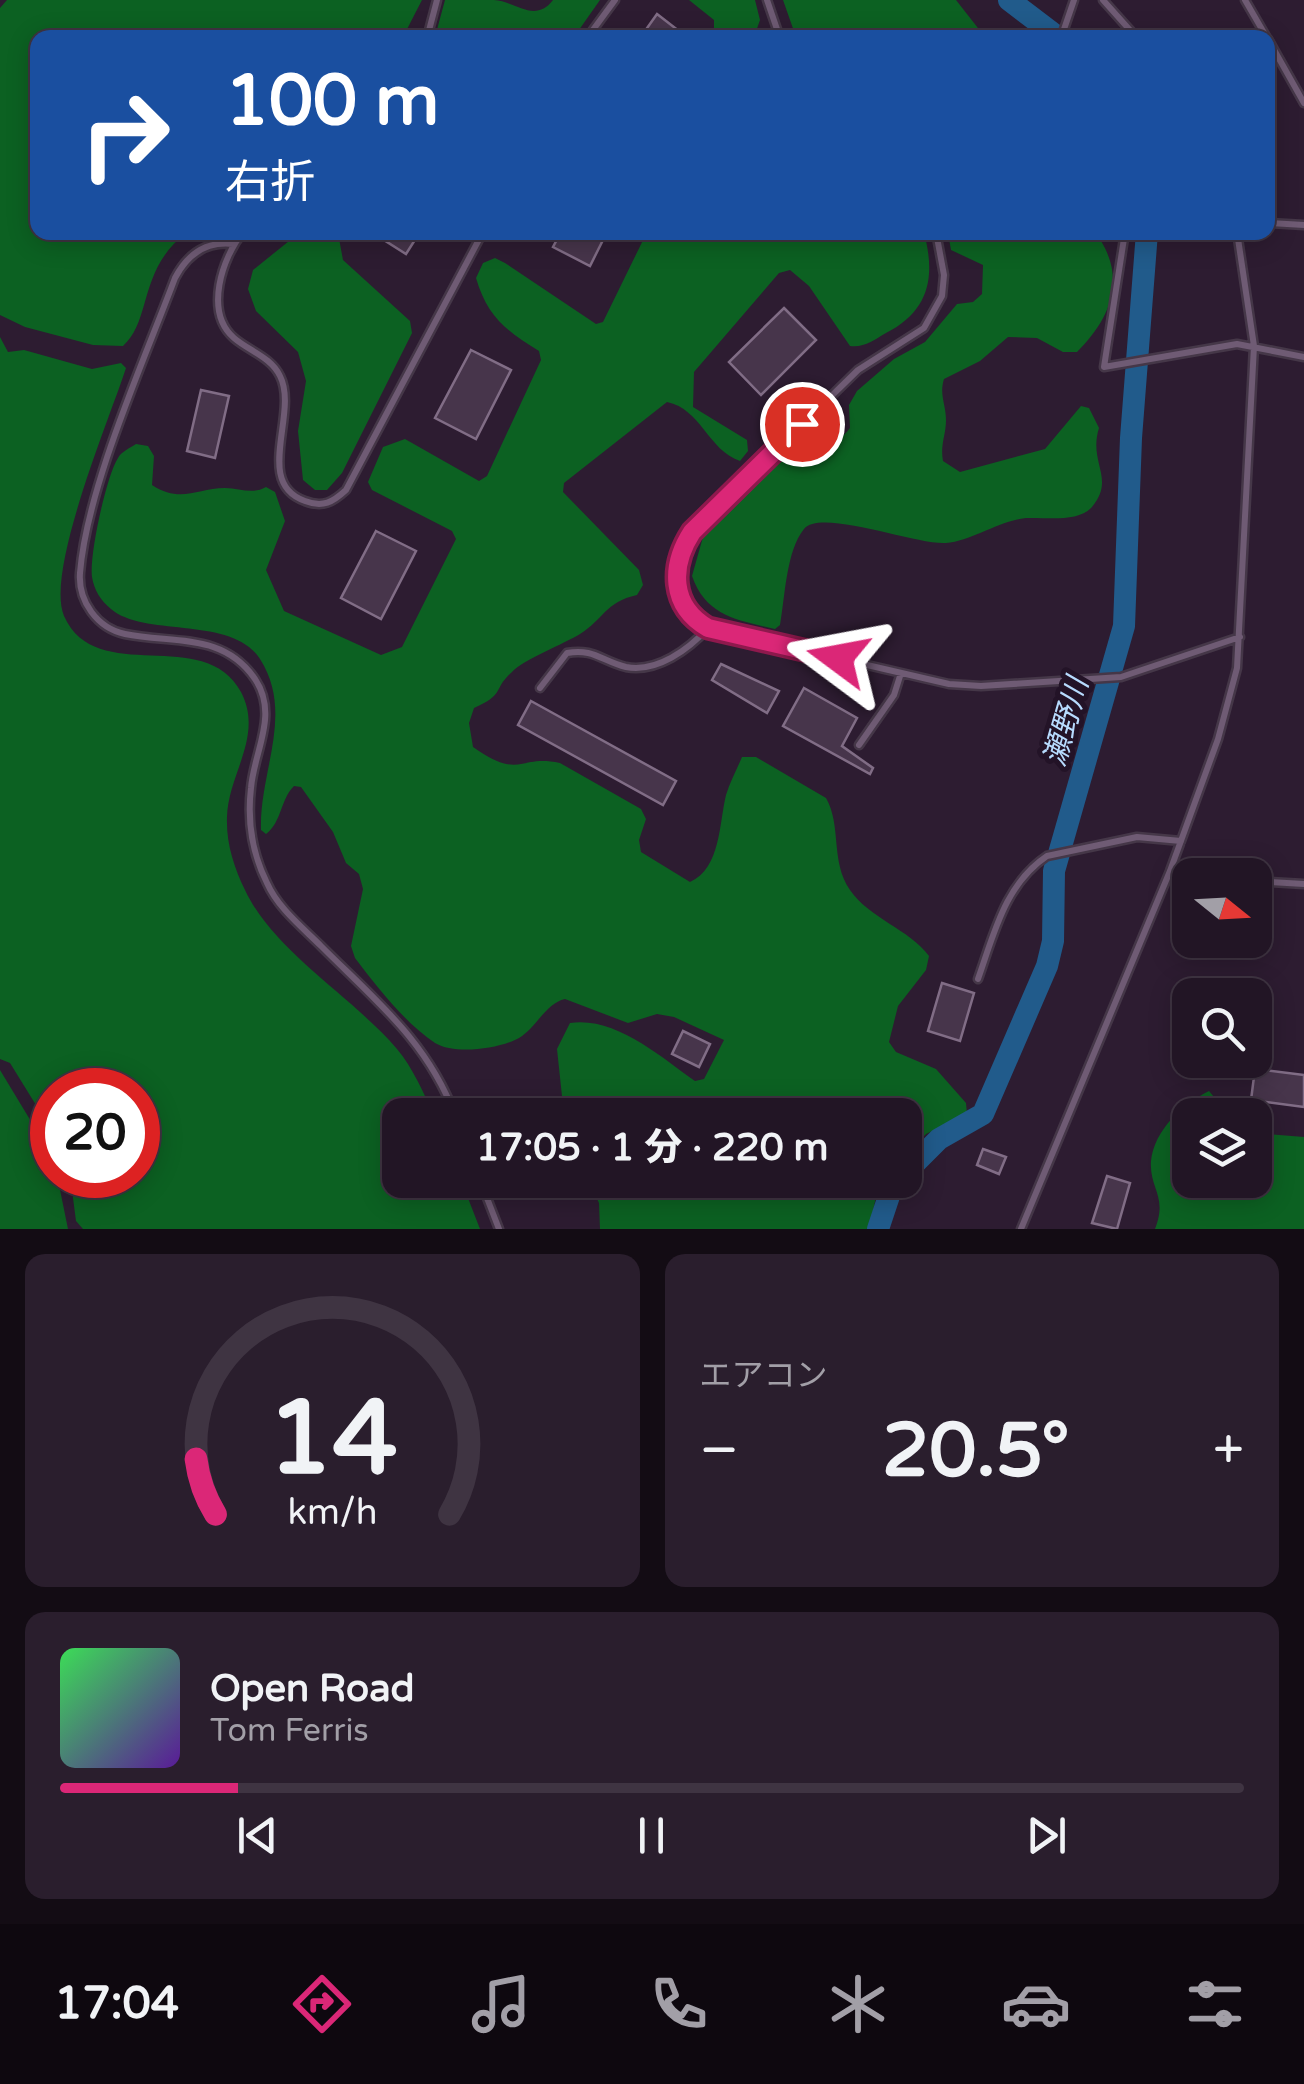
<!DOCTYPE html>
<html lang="ja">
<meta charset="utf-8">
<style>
:root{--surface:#221525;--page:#2a1e2d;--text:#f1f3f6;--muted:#a29fa7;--line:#3f3442;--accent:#db2777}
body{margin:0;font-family:"Varela Round","Noto Sans JP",sans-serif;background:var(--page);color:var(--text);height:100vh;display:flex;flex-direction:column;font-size:38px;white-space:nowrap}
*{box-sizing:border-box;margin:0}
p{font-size:32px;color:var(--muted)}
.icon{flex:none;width:55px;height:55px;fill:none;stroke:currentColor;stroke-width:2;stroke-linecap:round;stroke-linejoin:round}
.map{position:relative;height:1229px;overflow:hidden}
.side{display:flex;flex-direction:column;gap:25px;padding:25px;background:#130c14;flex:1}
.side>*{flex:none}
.guide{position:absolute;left:30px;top:30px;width:1245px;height:210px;border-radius:20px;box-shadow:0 5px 25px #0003,0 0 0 2px var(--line);background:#1a4fa0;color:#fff;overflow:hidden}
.needle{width:65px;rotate:108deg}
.controls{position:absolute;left:1172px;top:858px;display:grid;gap:20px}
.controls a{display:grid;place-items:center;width:100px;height:100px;border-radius:20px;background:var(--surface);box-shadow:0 5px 25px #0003,0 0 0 2px var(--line);font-size:50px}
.speed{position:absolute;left:30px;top:1068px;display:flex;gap:20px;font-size:50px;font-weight:700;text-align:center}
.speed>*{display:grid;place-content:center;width:130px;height:130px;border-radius:50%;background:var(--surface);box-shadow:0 5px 25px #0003,0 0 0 2px var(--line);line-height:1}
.speed .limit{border:15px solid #d22;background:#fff;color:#111}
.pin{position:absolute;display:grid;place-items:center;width:85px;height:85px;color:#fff;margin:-42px;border:5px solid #fff;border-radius:50%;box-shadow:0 2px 10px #0007}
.me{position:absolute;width:110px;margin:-55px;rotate:283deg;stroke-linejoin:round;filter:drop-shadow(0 0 8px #0008)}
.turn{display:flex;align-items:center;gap:35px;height:210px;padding:0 30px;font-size:45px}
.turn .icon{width:130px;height:130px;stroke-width:2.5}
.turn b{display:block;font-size:70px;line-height:85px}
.big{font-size:75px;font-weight:800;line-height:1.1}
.side .card{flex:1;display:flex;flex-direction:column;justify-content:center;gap:15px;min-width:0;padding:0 35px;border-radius:20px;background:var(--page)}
.side .dial{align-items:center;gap:0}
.dial svg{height:260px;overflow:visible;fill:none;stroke:var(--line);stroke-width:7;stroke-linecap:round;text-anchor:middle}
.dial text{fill:var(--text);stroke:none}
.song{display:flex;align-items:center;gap:30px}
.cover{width:120px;height:120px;border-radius:15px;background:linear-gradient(135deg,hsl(130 70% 55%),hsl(270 70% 35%))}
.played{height:10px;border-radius:5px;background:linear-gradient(90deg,var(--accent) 15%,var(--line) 15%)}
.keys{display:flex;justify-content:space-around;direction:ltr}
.heat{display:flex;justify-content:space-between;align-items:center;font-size:55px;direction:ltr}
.side .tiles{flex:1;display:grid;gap:25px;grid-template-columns:1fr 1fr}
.card:last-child{grid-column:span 2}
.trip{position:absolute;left:382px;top:1098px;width:540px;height:100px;border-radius:20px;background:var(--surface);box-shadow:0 5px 25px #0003,0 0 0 2px var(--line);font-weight:800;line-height:100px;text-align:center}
.tabs{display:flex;height:160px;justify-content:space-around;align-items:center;background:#0e080f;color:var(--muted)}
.tabs .icon{width:70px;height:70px}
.tabs .on{color:var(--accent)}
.tabs b{font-size:45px;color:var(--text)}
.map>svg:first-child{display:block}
.forest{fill:#0c6122}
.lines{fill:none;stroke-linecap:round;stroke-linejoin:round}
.river{stroke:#215b8b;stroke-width:22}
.building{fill:#47354b;stroke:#816d86;stroke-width:2.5}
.lane-casing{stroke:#453748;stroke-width:11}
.lane{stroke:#6f5b74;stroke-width:6}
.route-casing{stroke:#8e194d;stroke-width:25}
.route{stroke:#db2777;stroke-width:18}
.labels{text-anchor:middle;stroke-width:10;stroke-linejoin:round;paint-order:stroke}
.water-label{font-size:30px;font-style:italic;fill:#b7dbfe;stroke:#231327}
</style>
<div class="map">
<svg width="1304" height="1229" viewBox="0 0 1304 1229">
<rect width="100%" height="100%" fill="#2d1c31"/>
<path class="forest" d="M7,0H422L403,37L38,38V232L186,233C138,270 152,320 123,346L93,345L25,327L0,315V8Z
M445,0C461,0 478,0 494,0C515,1 535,24 553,0H600L574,37H435Z
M689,0H755L760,20L754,37H714V20Z
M783,0H956L985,37H796Z
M647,232L924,233C936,277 929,311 886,333C874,340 864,348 850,346L809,286L790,270L779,273L694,372L693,407L747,440L748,451L740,461C708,450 701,409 667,402L564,483L563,492L639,570L643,585L637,595C605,602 604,619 580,634C564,644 524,659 512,672C492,690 506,694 474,708L469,723L473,747C522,781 517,754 560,763L641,809L646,819L639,840L641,852L690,882C721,868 719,823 726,795C730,782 737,769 742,757H756L826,798C842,826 830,861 850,890C869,918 909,929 929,956L926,970L898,1006L889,1042L896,1052L936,1069L966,1103L967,1114L926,1134L905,1157V1115H564L557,1049L570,1023C615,1016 661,1057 695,1081L704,1079L724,1040L674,1017L657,1014L628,1023L565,999C546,1003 536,1028 519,1038C499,1049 455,1055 435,1043C406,1024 376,986 355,958L351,946L363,889L359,874L346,863L333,832L301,787L294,786C280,800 282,822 266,834L261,830C259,771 295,714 260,659C232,615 145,638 111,609C101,601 94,590 92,577C89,556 106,477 118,458C121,452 130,448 136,444L148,446L154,456L152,485C181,504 197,488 225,488C240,488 252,495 266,487L275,492L285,521L266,570L284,611L381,655L402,647L456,539L452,531L372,490L368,482L383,447L405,439L479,481L487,476L541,360L539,351C506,331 487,316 476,278L483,263L495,258L505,263L596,324L603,322Z
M299,233H338L343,260L410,321L412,333L342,473L327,490H315L303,480L298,431L306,381L298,352L256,311L248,289L253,270Z
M948,233H1076L1101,241C1126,282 1109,320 1077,352H1063L1037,338L1008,337L980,361L944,379C939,395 946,404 946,420C946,435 940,445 943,461L960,472L1045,449L1081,406L1089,408L1099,428C1088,463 1116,478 1092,507C1078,523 1046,517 1026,518C998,521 972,541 946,543C915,545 821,508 804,529C786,551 785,598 780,625L775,629C737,620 706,616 692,576L703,537L794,448C819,440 832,451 850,428L849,405L857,391L894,359L925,342L957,304L973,302L982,294L983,265L951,250Z
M0,337L8,352L24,350L92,369L121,363L126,368C110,418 45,571 64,616C96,688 205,624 241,692C264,736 228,774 227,817C226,843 234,867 245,890C274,952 353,997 397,1049C413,1068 423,1092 434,1115H400V1180H461L480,1229H83L76,1221L70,1175H138V1090H52V1131L10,1063L0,1059Z
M0,1070L52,1156V1175H57L68,1229H0Z
M1209,1091L1219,1103L1218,1115H1190V1180H1255V1133L1304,1137V1229H1155C1168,1196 1149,1189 1151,1161C1154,1130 1183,1104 1209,1091Z
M588,1180H887L876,1197L869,1229H600L599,1203Z"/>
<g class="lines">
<path class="river" d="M1009,0L1059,38
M905,1173L939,1139L983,1114L1047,966L1053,941L1054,871L1124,626L1131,438L1147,232
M878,1229L891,1190L899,1180"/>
</g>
<path class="building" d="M657,14L688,38H640Z
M389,232H420L406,254L384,240Z
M561,232H607L590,266L553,247Z
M784,308L816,340L761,395L729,362Z
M471,350L511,370L476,439L435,418Z
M201,390L229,396L215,458L187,451Z
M376,531L416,551L381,619L341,598Z
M721,664L779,691L767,713L712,680Z
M804,688L857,718L842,746L873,768L870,774L783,726Z
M531,701L676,781L663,805L518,725Z
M942,983L974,993L960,1041L928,1031Z
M683,1031L710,1044L699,1067L672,1054Z
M1255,1069L1304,1075V1107L1251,1100Z
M983,1149L1006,1157L999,1174L977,1165Z
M1107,1176L1130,1183L1117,1229L1092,1223Z"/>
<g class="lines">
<defs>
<path id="lane" d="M767,0L780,38
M1103,0L1137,38
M1245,0L1267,38
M427,38L437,0
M587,38L615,0
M1061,38L1074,0
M1268,39L1304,103
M1268,223L1304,225
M243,232C222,258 204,312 234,338C249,351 271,357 280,376C299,413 253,483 305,501C323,508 333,502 346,490L483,232
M936,232L944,275L942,296L924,328L858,370L692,532C670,566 670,606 708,628L949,684L981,686L1121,677L1240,637
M1125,232L1104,367L1237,344L1304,357
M233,244C205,241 187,255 175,278C144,361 87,487 80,573C78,601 97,628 125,634C173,644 223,632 255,679C279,715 254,751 251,788C247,822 252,853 267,883C278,908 302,927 321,946C376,1001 427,1041 455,1115
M540,688L567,653C593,648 602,661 626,667C657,673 689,649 708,628
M859,745L894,695L901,673
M1170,871L1190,878
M1255,881L1304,884
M978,979C994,934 1005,884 1047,856L1137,837L1181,841
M480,1180L499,1229
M1021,1229L1170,871L1218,739L1237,668L1254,346L1237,232"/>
</defs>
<use href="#lane" class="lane-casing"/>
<use href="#lane" class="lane"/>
</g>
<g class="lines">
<defs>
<path id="route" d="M802,424L692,532C670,566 670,606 708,628L838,658"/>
</defs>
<use href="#route" class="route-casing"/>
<use href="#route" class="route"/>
</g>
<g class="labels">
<g class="water-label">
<text transform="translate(1066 722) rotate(-74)" y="10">瀬野川</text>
</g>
</g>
</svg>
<div class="controls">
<a><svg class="needle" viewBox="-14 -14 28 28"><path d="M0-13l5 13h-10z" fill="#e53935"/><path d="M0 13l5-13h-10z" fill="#a29fa7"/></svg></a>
<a><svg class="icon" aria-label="search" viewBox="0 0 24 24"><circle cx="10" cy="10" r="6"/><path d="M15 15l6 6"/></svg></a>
<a><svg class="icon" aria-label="layers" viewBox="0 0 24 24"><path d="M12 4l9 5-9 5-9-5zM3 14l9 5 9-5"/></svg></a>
</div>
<div class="speed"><div class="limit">20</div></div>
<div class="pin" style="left:802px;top:424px;background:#d93025"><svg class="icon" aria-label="arrive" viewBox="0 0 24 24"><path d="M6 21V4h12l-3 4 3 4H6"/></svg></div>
<svg class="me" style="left:838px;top:658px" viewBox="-20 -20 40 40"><path d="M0-17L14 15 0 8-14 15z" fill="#db2777" stroke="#fff" stroke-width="4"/></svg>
<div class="trip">17:05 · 1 分 · 220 m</div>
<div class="guide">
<div class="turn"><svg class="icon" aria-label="right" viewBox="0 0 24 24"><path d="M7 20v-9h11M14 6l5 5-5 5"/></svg><div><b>100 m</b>右折</div></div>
</div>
</div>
<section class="side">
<div class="tiles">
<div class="card dial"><svg viewBox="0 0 100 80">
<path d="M14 69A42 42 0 1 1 86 69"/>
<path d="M14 69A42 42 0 0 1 8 52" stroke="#db2777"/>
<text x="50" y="56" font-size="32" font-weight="700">14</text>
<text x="50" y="72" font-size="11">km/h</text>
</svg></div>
<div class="card"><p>エアコン</p>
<div class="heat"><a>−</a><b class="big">20.5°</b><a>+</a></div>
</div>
<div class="card">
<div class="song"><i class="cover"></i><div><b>Open Road</b><p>Tom Ferris</p></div></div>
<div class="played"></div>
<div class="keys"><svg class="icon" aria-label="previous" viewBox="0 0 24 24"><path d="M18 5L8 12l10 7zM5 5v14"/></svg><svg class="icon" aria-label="pause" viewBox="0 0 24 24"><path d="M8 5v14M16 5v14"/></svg><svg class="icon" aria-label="next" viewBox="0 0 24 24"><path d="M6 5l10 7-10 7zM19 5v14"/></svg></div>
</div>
</div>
</section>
<nav class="tabs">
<b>17:04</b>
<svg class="icon on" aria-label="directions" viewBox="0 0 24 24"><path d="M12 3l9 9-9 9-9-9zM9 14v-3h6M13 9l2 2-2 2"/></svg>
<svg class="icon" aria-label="music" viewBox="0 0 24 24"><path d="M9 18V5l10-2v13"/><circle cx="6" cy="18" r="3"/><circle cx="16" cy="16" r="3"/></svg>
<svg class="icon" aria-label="phone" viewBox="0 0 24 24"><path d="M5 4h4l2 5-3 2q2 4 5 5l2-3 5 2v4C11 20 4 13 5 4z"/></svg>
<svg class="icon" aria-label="climate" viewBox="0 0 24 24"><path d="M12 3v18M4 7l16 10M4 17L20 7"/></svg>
<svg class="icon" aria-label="car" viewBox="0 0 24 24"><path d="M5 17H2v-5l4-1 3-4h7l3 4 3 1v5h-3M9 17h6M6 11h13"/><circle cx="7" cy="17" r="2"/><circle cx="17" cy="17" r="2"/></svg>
<svg class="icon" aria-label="filters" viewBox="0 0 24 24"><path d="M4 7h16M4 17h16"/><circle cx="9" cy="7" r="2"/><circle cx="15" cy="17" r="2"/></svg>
</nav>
